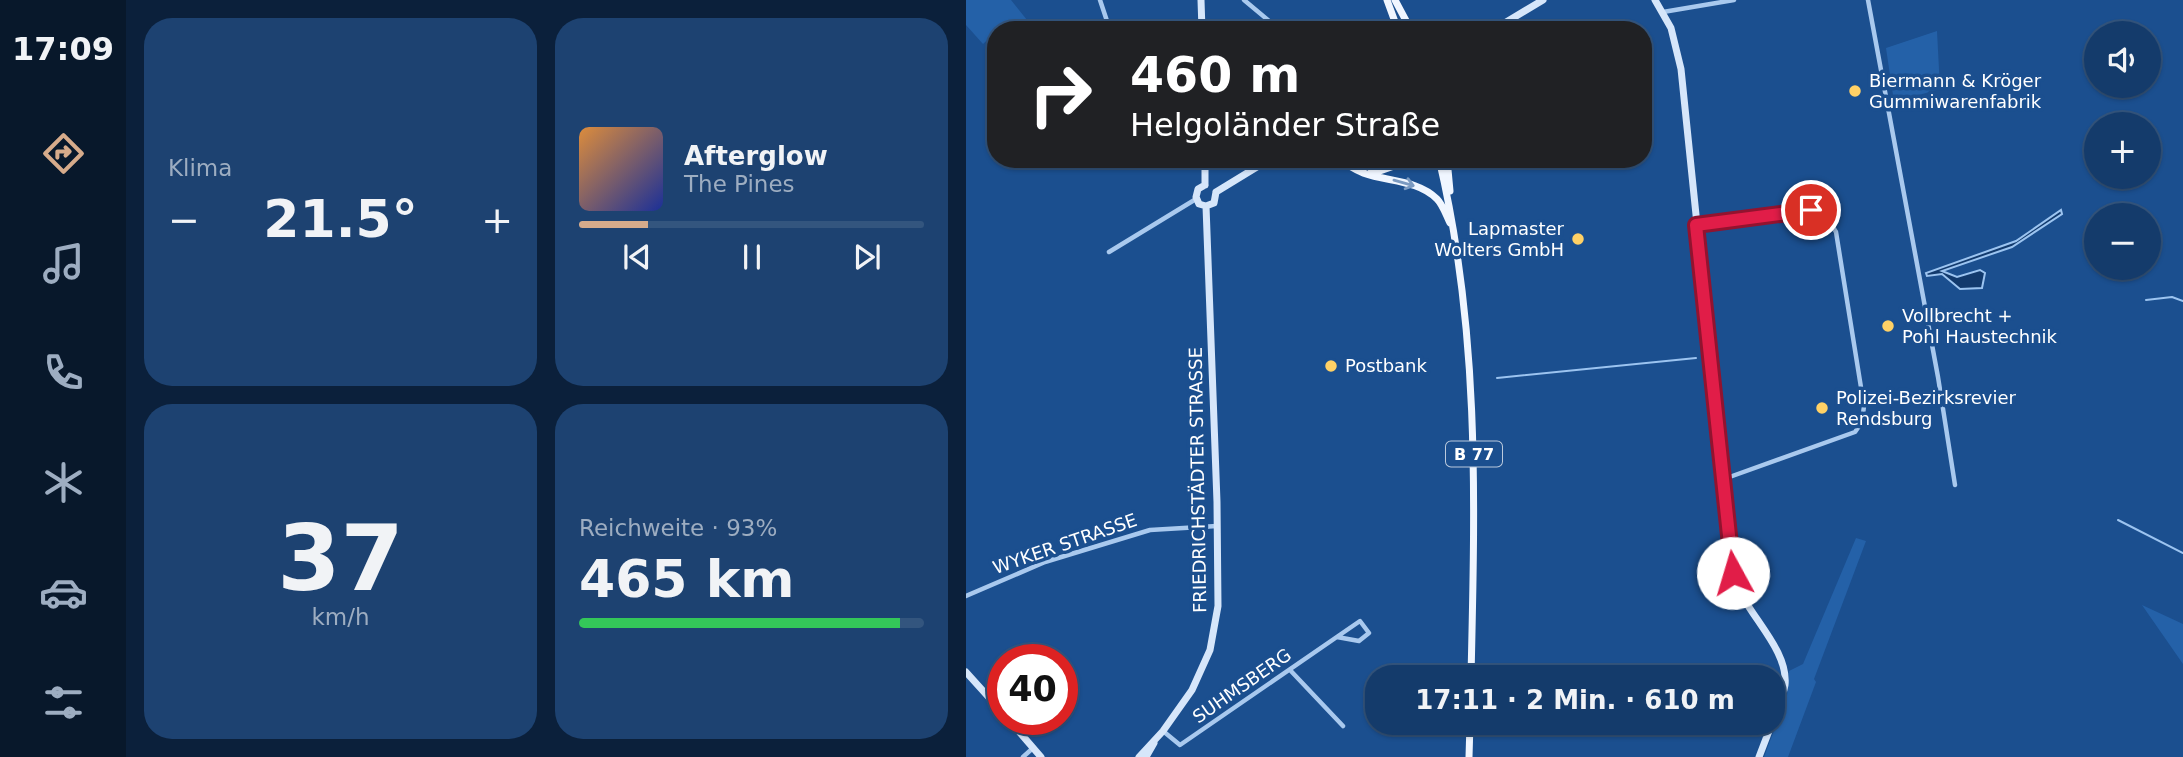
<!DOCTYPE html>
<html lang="de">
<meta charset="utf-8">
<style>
:root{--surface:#143b6b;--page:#1d4271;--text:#f1f3f6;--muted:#9dadc1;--line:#33557e;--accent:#d6ab8b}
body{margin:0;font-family:"DejaVu Sans",sans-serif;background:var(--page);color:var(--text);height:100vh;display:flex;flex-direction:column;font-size:26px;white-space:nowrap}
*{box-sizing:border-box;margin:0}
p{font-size:23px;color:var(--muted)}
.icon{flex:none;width:38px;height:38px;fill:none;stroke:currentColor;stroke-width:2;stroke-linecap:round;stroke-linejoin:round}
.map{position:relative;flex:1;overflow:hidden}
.side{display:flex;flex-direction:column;gap:18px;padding:18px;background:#0b203b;width:840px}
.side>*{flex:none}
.hud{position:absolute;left:21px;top:21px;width:665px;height:147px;border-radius:28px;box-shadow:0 2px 5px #0004,0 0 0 2px var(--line);background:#202124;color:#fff;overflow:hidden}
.controls{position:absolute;left:1118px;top:21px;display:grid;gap:14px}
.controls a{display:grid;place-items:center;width:77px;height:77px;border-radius:50%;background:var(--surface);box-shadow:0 2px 5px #0004,0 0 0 2px var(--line);font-size:35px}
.speed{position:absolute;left:21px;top:644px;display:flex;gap:14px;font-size:35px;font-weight:700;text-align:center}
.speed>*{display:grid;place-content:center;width:91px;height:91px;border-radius:50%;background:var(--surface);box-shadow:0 2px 5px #0004,0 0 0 2px var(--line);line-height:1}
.speed .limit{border:10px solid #d22;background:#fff;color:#111}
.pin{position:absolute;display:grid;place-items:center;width:60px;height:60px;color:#fff;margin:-30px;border:4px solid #fff;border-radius:50%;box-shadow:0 2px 7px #0007}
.me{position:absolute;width:77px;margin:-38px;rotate:354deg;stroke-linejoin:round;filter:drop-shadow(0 0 5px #0008)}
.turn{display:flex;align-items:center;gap:24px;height:147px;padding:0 28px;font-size:32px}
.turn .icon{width:91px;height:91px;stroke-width:2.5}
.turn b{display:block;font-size:49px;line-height:60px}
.big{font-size:52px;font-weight:700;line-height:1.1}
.side .card{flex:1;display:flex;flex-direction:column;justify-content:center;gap:10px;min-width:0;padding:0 24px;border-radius:28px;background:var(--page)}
.side .dial{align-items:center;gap:0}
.dial b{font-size:91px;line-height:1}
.song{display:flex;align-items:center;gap:21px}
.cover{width:84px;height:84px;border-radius:10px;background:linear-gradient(135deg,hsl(30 70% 55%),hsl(230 70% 35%))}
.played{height:7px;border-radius:4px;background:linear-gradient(90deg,var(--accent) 20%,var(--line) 20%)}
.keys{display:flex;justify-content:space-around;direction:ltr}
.heat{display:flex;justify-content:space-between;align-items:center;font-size:38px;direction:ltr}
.charge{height:10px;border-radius:5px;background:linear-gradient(90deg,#34c759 93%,var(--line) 0)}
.side .tiles{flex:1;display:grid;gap:18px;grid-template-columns:repeat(2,1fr)}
.trip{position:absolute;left:399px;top:665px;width:420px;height:70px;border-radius:28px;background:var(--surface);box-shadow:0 2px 5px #0004,0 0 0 2px var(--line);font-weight:700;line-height:70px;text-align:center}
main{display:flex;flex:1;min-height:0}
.dock{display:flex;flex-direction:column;width:126px;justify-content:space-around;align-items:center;background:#08182b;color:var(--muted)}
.dock .icon{width:49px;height:49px}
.dock .on{color:var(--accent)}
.dock b{font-size:32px;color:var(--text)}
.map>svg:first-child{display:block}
.green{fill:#2461a8}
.water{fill:#123a6d;stroke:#9cc4f0;stroke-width:2}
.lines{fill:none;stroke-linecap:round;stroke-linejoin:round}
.stream{stroke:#9cc4f0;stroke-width:2}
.street{stroke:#a9c9ee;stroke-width:4.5}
.secondary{stroke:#d6e6fa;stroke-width:7}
.primary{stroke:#f0f6ff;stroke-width:7}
.oneway{stroke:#7b9ac1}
.route-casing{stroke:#92132f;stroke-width:18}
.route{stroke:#e11d48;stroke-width:12}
.poi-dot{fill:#ffd166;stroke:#1b4f8f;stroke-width:2.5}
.labels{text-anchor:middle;stroke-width:7;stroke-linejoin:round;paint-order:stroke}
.shield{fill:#1b4f8f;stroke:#bbcadd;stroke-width:2}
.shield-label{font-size:16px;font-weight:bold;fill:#fff}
.poi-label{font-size:18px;fill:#fff;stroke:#1b4f8f;text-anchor:start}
.street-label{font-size:18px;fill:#fff;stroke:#1b4f8f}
</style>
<main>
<nav class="dock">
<b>17:09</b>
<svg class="icon on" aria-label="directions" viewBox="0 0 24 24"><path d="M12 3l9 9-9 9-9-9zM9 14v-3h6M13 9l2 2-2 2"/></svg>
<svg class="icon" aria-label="music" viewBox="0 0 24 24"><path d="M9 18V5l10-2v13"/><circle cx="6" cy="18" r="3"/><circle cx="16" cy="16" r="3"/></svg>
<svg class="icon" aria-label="phone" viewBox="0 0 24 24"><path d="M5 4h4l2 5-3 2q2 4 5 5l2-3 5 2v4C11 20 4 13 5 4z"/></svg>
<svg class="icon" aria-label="climate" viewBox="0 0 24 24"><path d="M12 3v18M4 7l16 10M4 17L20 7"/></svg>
<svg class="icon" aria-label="car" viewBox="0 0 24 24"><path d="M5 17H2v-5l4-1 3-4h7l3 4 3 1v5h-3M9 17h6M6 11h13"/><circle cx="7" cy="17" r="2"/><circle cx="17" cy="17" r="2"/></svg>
<svg class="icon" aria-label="filters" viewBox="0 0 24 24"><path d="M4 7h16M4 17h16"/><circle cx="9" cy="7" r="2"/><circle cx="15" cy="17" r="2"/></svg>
</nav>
<section class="side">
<div class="tiles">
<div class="card"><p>Klima</p>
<div class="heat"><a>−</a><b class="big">21.5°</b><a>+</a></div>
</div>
<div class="card">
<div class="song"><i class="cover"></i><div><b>Afterglow</b><p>The Pines</p></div></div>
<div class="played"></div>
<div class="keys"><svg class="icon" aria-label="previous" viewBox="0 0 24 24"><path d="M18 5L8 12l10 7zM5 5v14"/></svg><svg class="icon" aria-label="pause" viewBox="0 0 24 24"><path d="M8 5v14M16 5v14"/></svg><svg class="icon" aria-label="next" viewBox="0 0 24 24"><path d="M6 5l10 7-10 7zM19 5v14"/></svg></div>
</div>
<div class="card dial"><b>37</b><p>km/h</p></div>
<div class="card"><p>Reichweite · 93%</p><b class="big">465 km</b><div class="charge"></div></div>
</div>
</section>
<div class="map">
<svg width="1217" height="757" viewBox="0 0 1217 757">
<rect width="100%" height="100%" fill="#1b4f8f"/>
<path class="green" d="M0,0H45L69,30H30V32L17,44L0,25Z
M971,31L974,89L928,102L920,48Z
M890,538L900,541L848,679L850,682L822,757H798L821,696L823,671L837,664Z
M1176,605L1217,624V664Z"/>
<path class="water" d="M1095,210L1096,214L1046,247L976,271L991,277L1014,270L1019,273L1016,288L994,289L976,274L961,276L960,273L1050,241Z"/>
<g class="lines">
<path class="stream" d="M1180,300L1206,297L1217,301
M531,378L730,358
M1152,520L1217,553"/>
<path class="street" d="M134,0L144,30
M278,0L314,30
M902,0L972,377L989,485
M697,12L768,0
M730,224L844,210L860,216L870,232L898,406L896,422L889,432L758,479
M143,252L230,199
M0,596L79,562L184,530L251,526
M324,670L377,726
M197,731L214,745L394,621L403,633L393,641L371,637
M57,757L67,748"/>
<path class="secondary" d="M235,0L236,30
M689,0L705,28L715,69L767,574C776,611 823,647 819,685C817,697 811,710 807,721
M527,30L577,0
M239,159V185
M239,185L232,189L230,197L233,204L240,206
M250,192L304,159
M240,206L248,203L250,192
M0,672L37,713
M42,719L75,757
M173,757L197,731L226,690L244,650L252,606L251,502L240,206
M180,757L188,743
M793,757L806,723"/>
<path class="primary" d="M421,0L432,30
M429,0L445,30
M376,159C400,186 445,173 471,199C477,205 480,215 484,223
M473,159C514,332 509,501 505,677
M481,159L484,191
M405,172L408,173L431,165L440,159
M503,757L504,723"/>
</g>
<defs><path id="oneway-shaft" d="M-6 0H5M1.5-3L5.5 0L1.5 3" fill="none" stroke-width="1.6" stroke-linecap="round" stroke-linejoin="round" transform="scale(1.75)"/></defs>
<use class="oneway" href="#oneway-shaft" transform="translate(438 183) rotate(16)"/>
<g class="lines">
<defs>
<path id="route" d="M767,573L730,225L845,210"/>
</defs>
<use href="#route" class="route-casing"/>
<use href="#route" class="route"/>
</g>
<g class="poi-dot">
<circle cx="889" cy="91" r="7"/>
<circle cx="612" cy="239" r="7"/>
<circle cx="922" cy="326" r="7"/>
<circle cx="365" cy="366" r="7"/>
<circle cx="856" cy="408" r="7"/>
</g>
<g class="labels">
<rect class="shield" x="480" y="441.5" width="56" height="25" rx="5"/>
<g class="shield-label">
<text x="508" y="460">B 77</text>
</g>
<g class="poi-label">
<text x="903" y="87">Biermann &amp; Kröger<tspan x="903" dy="21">Gummiwarenfabrik</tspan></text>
<text x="598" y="235" text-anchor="end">Lapmaster<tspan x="598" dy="21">Wolters GmbH</tspan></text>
<text x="936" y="322">Vollbrecht +<tspan x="936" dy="21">Pohl Haustechnik</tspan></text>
<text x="379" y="372">Postbank</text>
<text x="870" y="404">Polizei-Bezirksrevier<tspan x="870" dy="21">Rendsburg</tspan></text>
</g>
<g class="street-label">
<text transform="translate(232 480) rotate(-91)" y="6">FRIEDRICHSTÄDTER STRASSE</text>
<text transform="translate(99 544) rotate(-19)" y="6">WYKER STRASSE</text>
<text transform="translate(276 686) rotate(-35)" y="6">SUHMSBERG</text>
</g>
</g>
</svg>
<div class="controls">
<a><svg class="icon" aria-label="sound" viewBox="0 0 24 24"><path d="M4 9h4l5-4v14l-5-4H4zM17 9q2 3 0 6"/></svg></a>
<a>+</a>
<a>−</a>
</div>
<div class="speed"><div class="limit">40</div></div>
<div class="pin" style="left:845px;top:210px;background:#d93025"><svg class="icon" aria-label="arrive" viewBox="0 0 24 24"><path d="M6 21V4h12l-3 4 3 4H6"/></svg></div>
<svg class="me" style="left:767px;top:573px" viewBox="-20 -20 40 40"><circle r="19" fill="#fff"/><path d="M0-13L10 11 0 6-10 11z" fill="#e11d48"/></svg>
<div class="trip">17:11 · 2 Min. · 610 m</div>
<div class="hud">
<div class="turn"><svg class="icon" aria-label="right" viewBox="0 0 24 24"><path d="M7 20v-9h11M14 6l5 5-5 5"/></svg><div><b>460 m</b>Helgoländer Straße</div></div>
</div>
</div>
</main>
